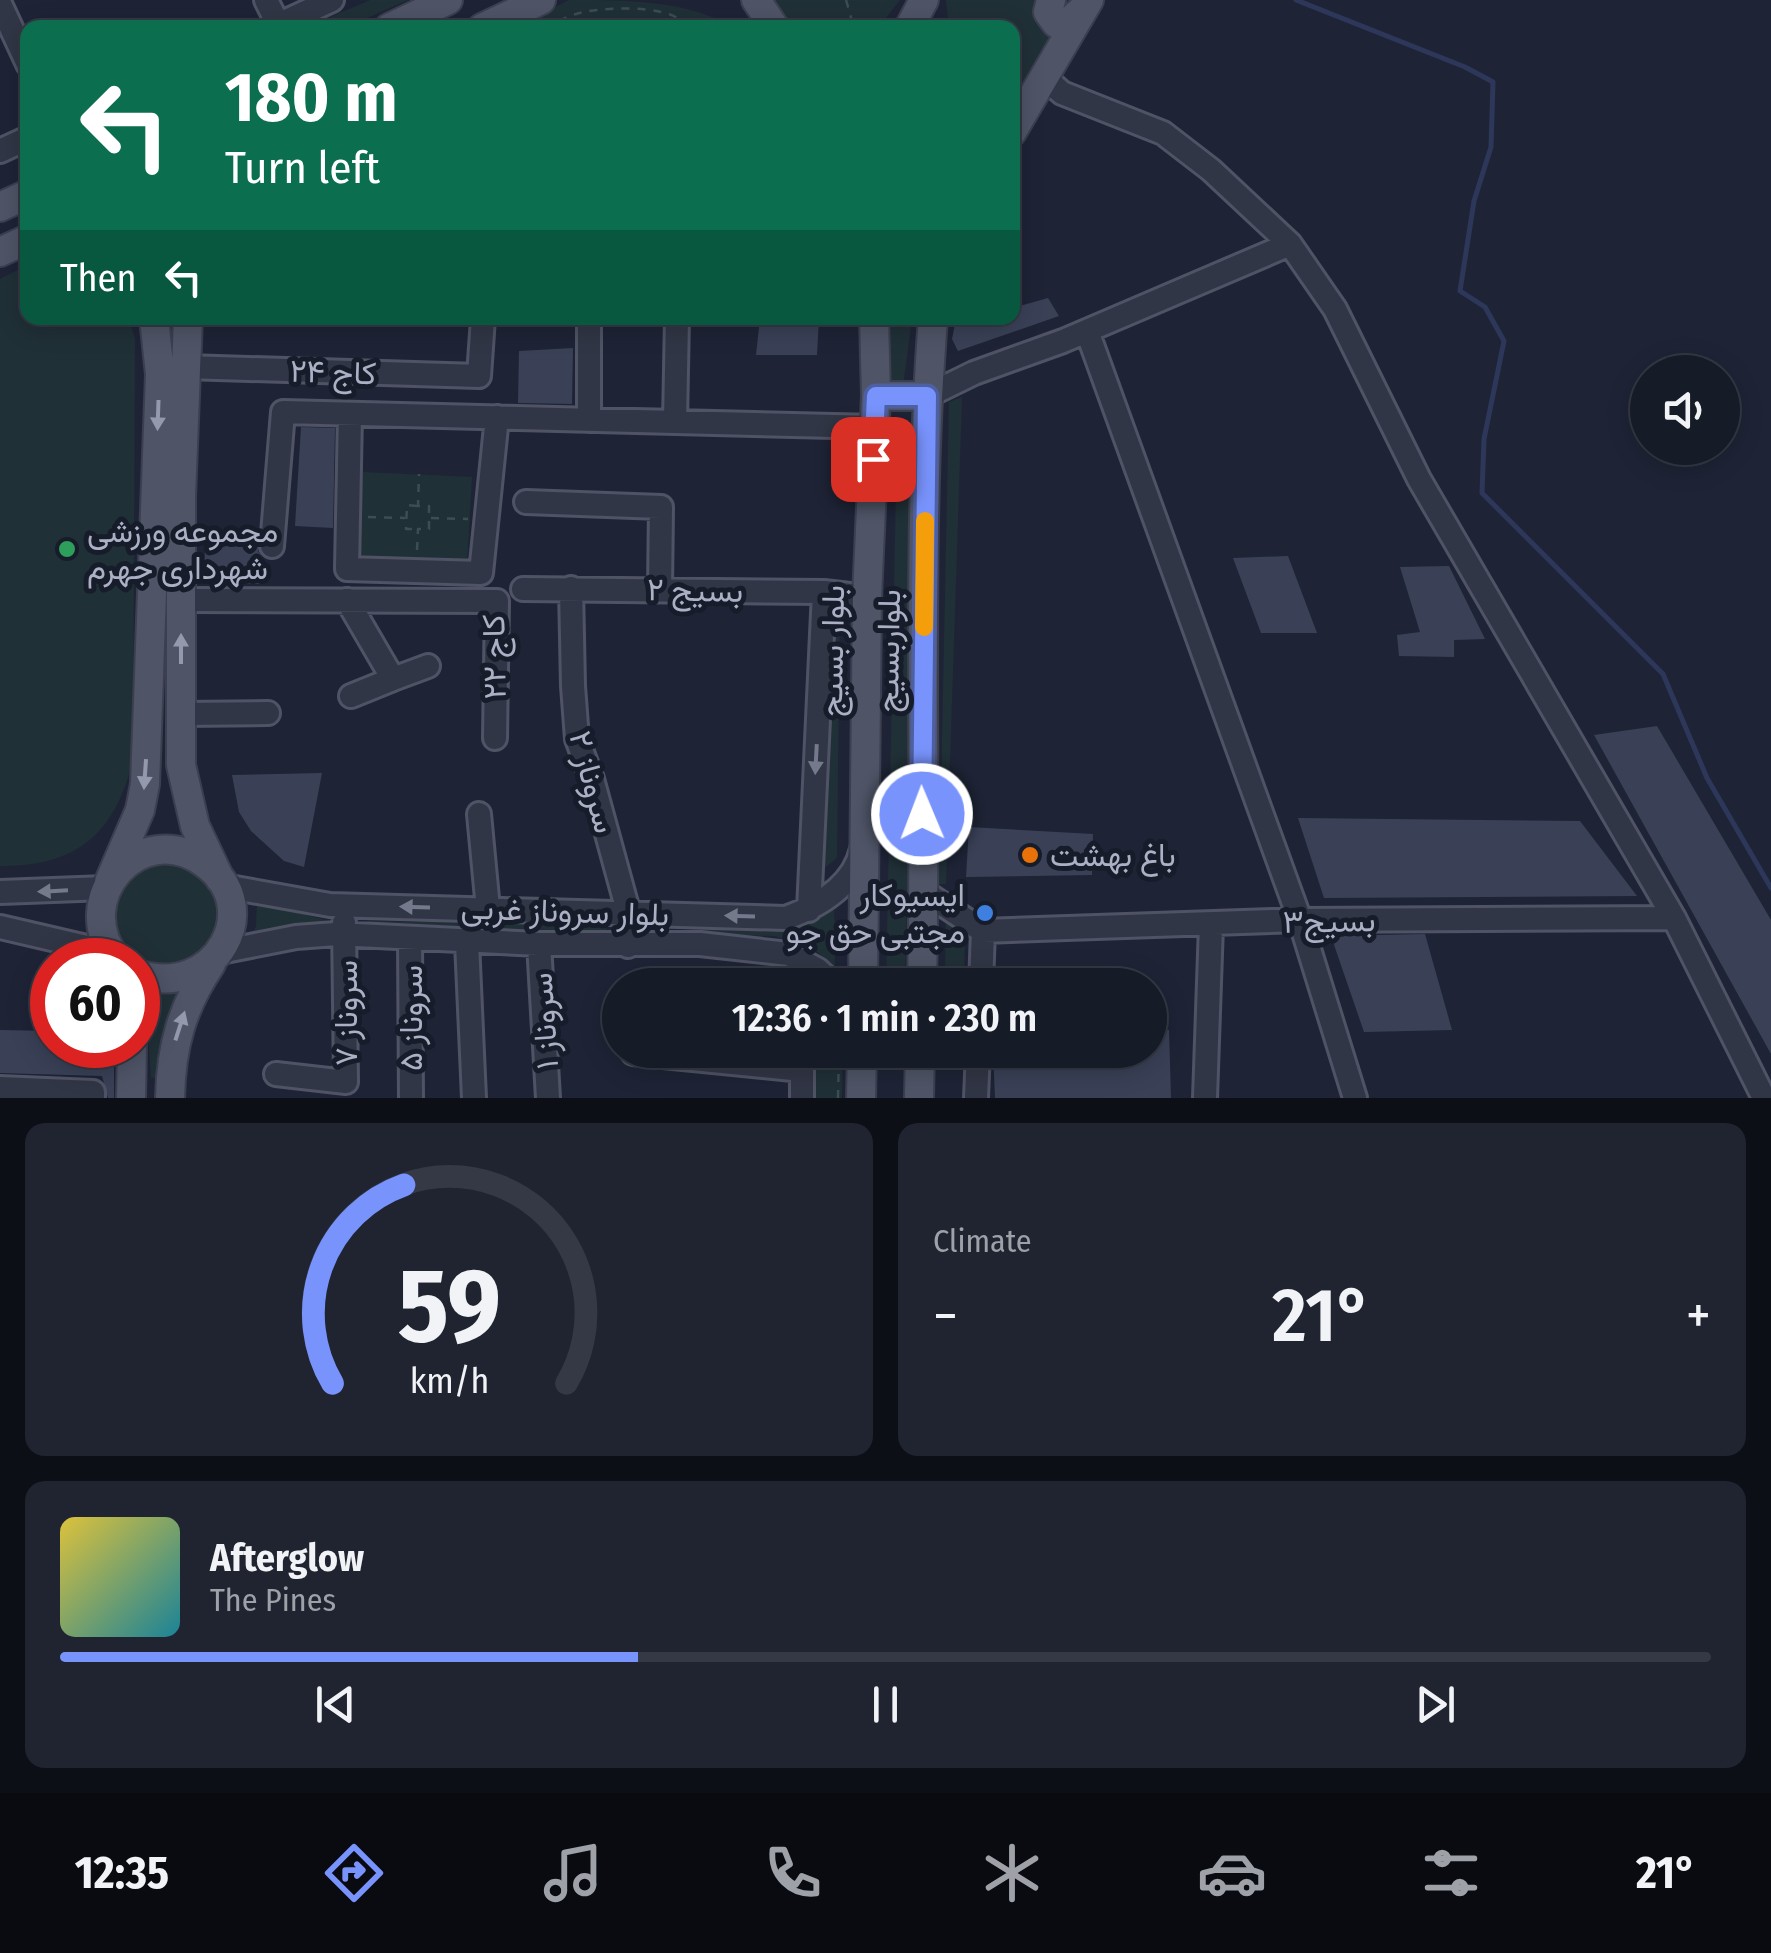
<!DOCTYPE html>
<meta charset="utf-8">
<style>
:root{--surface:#161b28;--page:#1f2430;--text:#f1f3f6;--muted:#9ea1a8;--line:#353945;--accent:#7893fc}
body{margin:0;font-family:"Fira Sans Condensed",Vazirmatn,sans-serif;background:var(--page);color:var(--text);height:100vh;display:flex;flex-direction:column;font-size:38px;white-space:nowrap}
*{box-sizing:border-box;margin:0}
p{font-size:32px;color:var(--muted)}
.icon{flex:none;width:55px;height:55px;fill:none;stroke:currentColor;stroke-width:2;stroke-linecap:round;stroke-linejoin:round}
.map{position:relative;height:1098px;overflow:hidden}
.side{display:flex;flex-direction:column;gap:25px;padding:25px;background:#0c0f16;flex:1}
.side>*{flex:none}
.top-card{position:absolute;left:20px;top:20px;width:1000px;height:305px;border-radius:20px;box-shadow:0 5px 25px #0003,0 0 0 2px var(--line);background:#0b6e4f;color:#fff;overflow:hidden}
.controls{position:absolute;left:1630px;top:355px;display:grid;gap:20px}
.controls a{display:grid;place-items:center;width:110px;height:110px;border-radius:50%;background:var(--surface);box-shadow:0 5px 25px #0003,0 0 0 2px var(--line);font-size:50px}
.speed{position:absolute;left:30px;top:938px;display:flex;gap:20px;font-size:50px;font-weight:700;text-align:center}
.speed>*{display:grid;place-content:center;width:130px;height:130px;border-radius:50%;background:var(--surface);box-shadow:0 5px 25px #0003,0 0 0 2px var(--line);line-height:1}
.speed .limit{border:15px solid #d22;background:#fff;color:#111}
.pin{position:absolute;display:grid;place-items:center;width:85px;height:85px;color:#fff;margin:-42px;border-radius:20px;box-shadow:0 5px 15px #0006}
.me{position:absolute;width:110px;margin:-55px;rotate:359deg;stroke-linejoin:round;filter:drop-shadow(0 0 8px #0008)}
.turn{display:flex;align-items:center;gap:35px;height:210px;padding:0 40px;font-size:45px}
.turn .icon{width:130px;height:130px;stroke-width:2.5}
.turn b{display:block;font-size:70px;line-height:85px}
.then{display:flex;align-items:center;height:95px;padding:0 40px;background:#0003;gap:20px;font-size:38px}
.big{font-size:75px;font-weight:600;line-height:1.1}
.side .widget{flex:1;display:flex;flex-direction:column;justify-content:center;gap:15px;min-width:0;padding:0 35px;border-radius:20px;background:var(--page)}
.side .dial{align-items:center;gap:0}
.dial svg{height:260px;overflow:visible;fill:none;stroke:var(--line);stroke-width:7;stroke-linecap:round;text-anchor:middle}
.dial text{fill:var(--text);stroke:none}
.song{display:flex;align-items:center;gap:30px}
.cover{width:120px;height:120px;border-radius:15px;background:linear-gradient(135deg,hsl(50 70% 55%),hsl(190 70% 35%))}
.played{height:10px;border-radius:5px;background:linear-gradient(90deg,var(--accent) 35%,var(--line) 35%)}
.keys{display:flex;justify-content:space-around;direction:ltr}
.heat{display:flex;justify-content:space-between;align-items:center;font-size:55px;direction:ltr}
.side .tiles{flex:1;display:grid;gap:25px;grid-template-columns:1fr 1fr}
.widget:last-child{grid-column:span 2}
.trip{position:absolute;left:602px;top:968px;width:565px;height:100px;border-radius:50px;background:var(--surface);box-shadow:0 5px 25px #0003,0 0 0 2px var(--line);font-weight:600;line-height:100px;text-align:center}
.tab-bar{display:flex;height:160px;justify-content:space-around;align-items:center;background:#090b10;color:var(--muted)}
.tab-bar .icon{width:70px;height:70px}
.tab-bar .on{color:var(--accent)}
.tab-bar b{font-size:45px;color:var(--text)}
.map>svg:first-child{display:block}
.green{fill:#203037}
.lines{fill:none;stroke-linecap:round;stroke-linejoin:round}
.stream{stroke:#2d375a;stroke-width:5}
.building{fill:#3a4157}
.minor-casing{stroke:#4f5365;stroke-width:28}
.major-casing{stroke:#3b3f50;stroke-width:32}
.path{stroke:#3d4d54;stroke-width:2.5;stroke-dasharray:8 8;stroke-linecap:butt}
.minor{stroke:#313646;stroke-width:22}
.major{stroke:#4f5567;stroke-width:28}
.oneway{fill:#9499ad}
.oneway2{fill:#74798b}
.route-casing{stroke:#4e60a4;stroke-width:25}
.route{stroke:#7893fc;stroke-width:18}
.slow{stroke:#f59e0b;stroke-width:18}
.leisure-dot{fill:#2e9e5b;stroke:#171c2a;stroke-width:4}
.food-dot{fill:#e8710a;stroke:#171c2a;stroke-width:4}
.shop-dot{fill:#3f7fe0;stroke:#171c2a;stroke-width:4}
.labels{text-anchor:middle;stroke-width:10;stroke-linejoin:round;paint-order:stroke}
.street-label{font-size:32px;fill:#abb0c4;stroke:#171c2a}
.poi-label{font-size:32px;fill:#abb0c4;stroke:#171c2a;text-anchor:start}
</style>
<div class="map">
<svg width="1771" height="1098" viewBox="0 0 1771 1098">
<rect width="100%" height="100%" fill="#1e2436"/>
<path class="green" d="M370,0H408L347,27H307Z
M569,0C624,0 688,0 732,27L514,28Z
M771,0H900L878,28L798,27L783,16Z
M946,0H1073L1013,110L1012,28L949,27Z
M27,265L28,318H128L135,339L133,759C115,834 78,866 0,866V279Z
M886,318H912L903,386H888Z
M962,397L946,884H939L949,402Z
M897,438L916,450L905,985H886Z
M363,472L472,477L467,564L357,559Z
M840,594L837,858L807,882L819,635Z
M149,864C200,864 210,870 224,919L199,964L138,965V960H129C119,947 116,939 114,923C109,889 126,882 149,864Z
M834,891L835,971L818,952L775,936L661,933L791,923Z
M257,900L328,921L250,939L256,926Z
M946,915L965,931L964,985H945Z
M430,918L606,925V931L368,926L369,921L418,922Z
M138,983L186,985L161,1077L151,1078L147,1020Z
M812,1050H843L842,1098H811Z"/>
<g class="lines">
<path class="stream" d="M1296,0L1465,67L1493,82L1491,147L1474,201L1460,291L1485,307L1504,341L1484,439L1482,493L1663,674L1707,778L1771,888"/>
</g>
<path class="building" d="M1048,298L1059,316L958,351L952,339L955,324L977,318H1012V308Z
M760,318H819L817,355H756Z
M573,348L572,404L518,403L519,351Z
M301,427L335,428L333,528L295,526Z
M206,537L258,538V551L263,558L260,584L203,582Z
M1288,556L1317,633H1261L1233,558Z
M1449,566L1485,639L1454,640V657L1399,656L1397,635L1420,632L1400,567Z
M1657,726L1771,920V1054L1594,735Z
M322,773L304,867L284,861L251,831L239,812L232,775Z
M1298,818L1580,821L1637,896L1324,898Z
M969,827L1093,834L1092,875L966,877Z
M1425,934L1452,1030L1364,1032L1331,936Z
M0,1030L52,1031V1045H114V1098H108L102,1076L0,1073Z
M1150,1030H1169L1171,1098H995L993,1050H1150Z"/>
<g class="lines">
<defs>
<path id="minor" d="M266,0L278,24
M0,4L28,64
M271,28L332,0
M1044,77L1062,93L1163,133L1211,170L1290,244L1335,309L1419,479L1674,918L1764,1098
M0,151L28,138
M589,318V420
M1087,331L1300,920L1355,1098
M186,367L479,376L483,318
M927,396L974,373L1063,341L1290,244
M350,414L347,569L481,573L497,417
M675,422L677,318
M526,502L661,507L660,590
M272,546L283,412L875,427
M571,588L573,686L577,739L592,779L633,929L628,946
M523,589L824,592L867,597
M181,600L497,601L495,738
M347,600L393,679L428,666
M351,696L393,679
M181,714L268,713
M479,814L488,909
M224,886L330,905L786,918C819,906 854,885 862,849
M0,892L106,888
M924,892L983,931L981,985
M809,910L824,592
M0,927L112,953
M983,931L1300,920L1674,918
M410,938L411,1098
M467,942L474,1098
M539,944L548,1098
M220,952L296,937L336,934L539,944H700L789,954L818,970L834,985
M633,1053L802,1070
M276,1074L346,1082L344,923
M0,1088L93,1092V1098
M802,1098V1050
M976,1098L978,1050
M1205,1098L1211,925"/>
<path id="major" d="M756,0L775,28
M1051,0L1048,12L1056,23L1069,22L1082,10
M389,28L448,0
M482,28L541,0
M909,28L924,0
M1012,132L1089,0
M0,207L28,194
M0,252L28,239
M188,318L181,497V765L195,826L220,879
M876,396H927
M109,882L140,810L145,784L160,374L154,318
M117,960C68,899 141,817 204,863C267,907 215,1000 138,974
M863,985L867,597L876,396L874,318
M922,985C927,763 916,539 933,318
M131,1098L132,1045
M170,1098C171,1046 182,1007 211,964
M861,1098L862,1050
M919,1098L920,1050"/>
</defs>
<use href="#minor" class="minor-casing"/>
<use href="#major" class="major-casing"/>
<path class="path" d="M846,0L854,28
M545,28C555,23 565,17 576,14C598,7 664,4 681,21L680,28
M417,506L407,505L406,529H419
M368,517L405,518
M431,518L468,519
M417,550L418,529H429V506H418L419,474
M838,1098L839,1050"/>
<use href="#minor" class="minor"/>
<use href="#major" class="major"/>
</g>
<defs><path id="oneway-solid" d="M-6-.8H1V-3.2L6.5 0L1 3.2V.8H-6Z" transform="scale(2.5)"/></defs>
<g class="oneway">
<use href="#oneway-solid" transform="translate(158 415) rotate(92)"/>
<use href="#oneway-solid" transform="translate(181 649) rotate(-90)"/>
<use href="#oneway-solid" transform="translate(145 774) rotate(94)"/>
<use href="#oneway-solid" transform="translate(180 1026) rotate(-72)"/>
</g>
<g class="oneway2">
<use href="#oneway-solid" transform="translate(816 759) rotate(93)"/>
<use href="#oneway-solid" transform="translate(53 891) rotate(177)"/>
<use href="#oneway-solid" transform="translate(415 907) rotate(-178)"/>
<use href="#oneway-solid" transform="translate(740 916) rotate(-178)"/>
</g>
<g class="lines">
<defs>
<path id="route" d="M873,459L876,396H927L922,814"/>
</defs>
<use href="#route" class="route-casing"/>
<use href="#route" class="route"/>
<path class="slow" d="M924,627L925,521"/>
</g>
<circle class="leisure-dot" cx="67" cy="549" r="10"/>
<circle class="food-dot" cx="1030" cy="855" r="10"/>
<circle class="shop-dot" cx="985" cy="913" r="10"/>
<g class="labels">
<g class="street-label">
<text transform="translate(333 372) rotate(2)" y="11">کاج ۲۴</text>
<text transform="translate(695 590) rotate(1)" y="11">بسیج ۲</text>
<text transform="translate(832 651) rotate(-89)" y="11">بلوار بسیج</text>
<text transform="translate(888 651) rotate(-89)" y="11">بلواربسیج</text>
<text transform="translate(494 657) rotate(-91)" y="11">کاج ۲۲</text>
<text transform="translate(593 782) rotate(75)" y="11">سروناز ۲</text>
<text transform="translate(565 911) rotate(2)" y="11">بلوار سروناز غربی</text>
<text transform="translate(1329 921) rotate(-1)" y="11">بسیج۳</text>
<text transform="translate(346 1013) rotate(-90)" y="11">سروناز ۷</text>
<text transform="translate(411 1018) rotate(-90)" y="11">سروناز ۵</text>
<text transform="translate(544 1021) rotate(-94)" y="11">سروناز ۱</text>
</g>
<g class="poi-label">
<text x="87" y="542">مجموعه ورزشی<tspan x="87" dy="37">شهرداری جهرم</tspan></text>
<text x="1050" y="866">باغ بهشت</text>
<text x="965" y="906" text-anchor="end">ایسیوکار<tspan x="965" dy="37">مجتبی حق جو</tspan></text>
</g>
</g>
</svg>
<div class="controls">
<a><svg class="icon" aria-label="sound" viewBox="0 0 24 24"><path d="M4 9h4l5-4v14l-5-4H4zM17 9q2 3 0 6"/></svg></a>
</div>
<div class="speed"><div class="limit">60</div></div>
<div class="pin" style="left:873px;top:459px;background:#d93025"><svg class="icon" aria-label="arrive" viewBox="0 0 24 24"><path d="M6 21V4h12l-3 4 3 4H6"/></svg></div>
<svg class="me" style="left:922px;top:814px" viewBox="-20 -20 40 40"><circle r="17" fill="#7893fc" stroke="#fff" stroke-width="3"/><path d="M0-11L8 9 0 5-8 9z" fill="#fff"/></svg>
<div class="trip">12:36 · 1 min · 230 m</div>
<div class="top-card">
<div class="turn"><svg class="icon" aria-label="left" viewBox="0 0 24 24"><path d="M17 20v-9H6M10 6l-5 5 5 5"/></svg><div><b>180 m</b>Turn left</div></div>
<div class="then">Then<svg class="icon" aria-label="left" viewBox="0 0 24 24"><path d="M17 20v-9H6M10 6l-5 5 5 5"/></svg></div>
</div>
</div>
<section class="side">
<div class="tiles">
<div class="widget dial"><svg viewBox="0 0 100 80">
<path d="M14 69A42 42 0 1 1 86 69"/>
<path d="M14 69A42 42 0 0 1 36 8" stroke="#7893fc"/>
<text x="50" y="56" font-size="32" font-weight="700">59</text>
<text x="50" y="72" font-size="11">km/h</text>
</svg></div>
<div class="widget"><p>Climate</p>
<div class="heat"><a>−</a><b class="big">21°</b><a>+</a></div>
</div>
<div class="widget">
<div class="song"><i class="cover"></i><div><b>Afterglow</b><p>The Pines</p></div></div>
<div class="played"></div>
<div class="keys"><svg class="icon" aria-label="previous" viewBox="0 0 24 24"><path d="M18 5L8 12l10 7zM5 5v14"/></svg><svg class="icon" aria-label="pause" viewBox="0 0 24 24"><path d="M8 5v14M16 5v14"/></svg><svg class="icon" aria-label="next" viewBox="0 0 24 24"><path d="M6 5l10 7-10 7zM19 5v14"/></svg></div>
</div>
</div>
</section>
<nav class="tab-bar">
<b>12:35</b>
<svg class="icon on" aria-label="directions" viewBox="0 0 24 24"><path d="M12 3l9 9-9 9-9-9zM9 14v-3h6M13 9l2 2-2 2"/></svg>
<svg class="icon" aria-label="music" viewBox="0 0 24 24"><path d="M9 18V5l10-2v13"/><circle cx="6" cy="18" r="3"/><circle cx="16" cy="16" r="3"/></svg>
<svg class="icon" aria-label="phone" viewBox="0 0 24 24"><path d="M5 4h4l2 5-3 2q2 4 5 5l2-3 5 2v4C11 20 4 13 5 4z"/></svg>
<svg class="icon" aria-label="climate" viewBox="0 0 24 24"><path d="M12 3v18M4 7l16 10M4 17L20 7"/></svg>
<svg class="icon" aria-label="car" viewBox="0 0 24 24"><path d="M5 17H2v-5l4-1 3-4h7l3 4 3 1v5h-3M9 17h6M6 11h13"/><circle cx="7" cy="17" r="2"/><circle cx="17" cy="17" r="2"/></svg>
<svg class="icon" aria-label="filters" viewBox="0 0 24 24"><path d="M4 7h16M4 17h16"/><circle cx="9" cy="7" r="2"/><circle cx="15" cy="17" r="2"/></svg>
<b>21°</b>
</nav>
